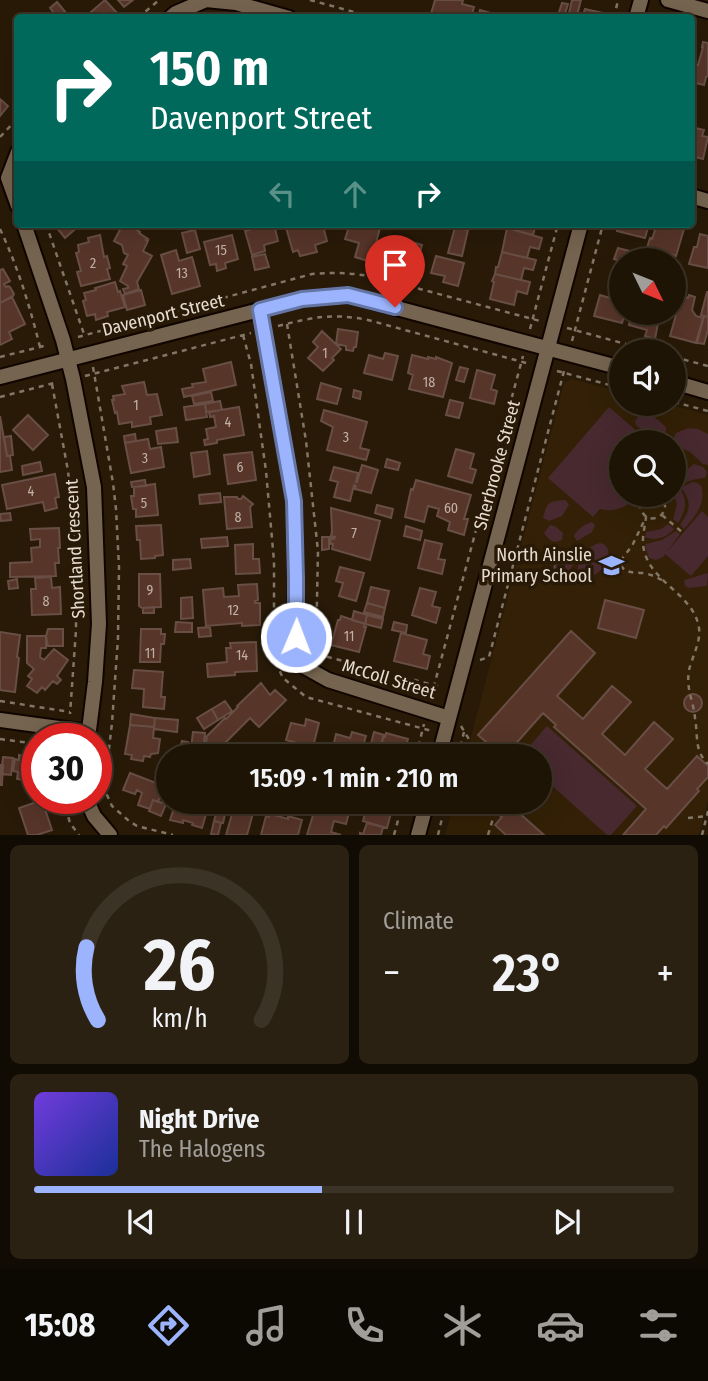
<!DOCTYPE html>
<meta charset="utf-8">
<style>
:root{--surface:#1e1405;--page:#2b2113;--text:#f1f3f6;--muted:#a19e9a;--line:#3c3327;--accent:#9cb4fd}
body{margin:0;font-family:"Fira Sans Condensed",sans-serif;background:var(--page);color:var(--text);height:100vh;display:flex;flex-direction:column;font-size:26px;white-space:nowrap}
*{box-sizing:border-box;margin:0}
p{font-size:23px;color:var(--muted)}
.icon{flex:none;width:38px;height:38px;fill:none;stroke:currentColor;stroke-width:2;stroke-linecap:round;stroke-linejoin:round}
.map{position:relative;height:835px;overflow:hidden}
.sheet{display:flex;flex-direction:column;gap:10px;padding:10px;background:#100b03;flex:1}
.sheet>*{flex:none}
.hud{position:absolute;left:14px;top:14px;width:681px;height:214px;border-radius:7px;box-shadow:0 7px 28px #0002,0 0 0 2px var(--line);background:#00695c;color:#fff;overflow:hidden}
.needle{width:46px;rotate:133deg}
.buttons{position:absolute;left:609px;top:248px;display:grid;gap:14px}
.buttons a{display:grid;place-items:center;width:77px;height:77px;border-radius:50%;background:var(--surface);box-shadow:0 7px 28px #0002,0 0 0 2px var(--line);font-size:35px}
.speed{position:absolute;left:21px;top:723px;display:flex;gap:14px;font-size:35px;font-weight:700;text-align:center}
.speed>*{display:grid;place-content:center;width:91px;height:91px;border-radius:50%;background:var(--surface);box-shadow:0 7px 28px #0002,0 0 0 2px var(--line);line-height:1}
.speed .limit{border:10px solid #d22;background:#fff;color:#111}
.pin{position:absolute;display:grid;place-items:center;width:60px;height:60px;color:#fff;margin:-72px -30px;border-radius:50% 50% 50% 0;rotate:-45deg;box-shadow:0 0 7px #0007}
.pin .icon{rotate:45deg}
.me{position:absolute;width:77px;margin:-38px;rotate:1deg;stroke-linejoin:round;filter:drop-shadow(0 0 5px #0008)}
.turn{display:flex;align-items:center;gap:24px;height:147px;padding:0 21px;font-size:32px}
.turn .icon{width:91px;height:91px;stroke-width:2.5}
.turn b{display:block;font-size:49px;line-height:60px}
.lanes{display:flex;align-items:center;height:66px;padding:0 21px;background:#0003;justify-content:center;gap:35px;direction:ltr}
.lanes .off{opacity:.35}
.big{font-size:52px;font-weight:600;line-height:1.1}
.sheet .widget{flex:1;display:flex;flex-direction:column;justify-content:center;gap:10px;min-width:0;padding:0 24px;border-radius:10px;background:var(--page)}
.sheet .dial{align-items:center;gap:0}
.dial svg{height:182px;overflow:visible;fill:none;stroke:var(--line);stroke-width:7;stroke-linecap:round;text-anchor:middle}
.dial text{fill:var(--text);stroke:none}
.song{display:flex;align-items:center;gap:21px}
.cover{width:84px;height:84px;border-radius:10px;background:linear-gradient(135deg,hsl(260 70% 55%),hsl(230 70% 35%))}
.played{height:7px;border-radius:4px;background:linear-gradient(90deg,var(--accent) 45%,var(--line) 45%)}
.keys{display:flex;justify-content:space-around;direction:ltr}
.heat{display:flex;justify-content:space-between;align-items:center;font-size:38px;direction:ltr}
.sheet .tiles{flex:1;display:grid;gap:10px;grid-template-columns:1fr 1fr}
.widget:last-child{grid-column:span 2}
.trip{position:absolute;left:156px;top:744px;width:396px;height:70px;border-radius:35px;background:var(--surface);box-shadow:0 7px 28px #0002,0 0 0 2px var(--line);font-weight:600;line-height:70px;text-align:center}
.dock{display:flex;height:112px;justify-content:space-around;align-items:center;background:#0c0802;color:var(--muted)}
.dock .icon{width:49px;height:49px}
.dock .selected{color:var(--accent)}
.dock b{font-size:32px;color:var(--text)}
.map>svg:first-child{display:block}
.built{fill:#332006;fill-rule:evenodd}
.grass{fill:#47292f}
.park{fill:url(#park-tufts)}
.building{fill:#573529;stroke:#684e45;stroke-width:2}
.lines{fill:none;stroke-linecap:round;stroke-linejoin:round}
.street-casing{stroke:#110500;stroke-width:18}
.path{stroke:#827666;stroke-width:2.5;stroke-dasharray:5 5;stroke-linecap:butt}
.street{stroke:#75644f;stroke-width:14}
.route-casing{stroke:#6575a4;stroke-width:18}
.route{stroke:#9cb4fd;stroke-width:12}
.labels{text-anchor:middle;stroke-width:7;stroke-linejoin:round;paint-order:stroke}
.number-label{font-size:14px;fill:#c2b2a6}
.street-label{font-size:18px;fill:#e6dcd0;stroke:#281a07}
.poi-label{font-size:18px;fill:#e6dcd0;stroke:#281a07;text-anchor:end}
</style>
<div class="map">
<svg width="708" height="835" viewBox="0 0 708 835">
<defs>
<pattern id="park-tufts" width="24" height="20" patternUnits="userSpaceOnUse" patternTransform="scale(1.75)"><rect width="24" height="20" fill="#47292f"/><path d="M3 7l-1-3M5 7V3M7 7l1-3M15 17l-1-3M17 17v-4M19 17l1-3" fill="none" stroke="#62474c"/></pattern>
</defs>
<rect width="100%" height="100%" fill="#281a07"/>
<path class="built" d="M572,379L621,392V404H668L708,415V800L699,835H445L454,802H539V756H466L564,383ZM621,443H674V495H621Z"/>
<path class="grass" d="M609,407L651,443H621V495H634L637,497C627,507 613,513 600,509L593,517L548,478Z
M646,412L651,414L666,427V432L658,439L654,438C646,428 621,426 646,412Z
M688,428L698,429L708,434V465L703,464L690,452L677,446L674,436L676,433Z
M694,464L703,467L707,472L706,477C702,479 698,478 693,480C686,482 682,485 677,478Z
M693,482L698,483L701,486C707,503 695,517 684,529L680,525C689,511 693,504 682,489L684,486Z
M674,483C688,495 688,508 678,523L673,519L677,504L674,494Z
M566,500L569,505L562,516L549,521L543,518C547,502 549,501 566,500Z
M702,511L708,517V556L691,576L665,554Z
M592,522L595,525L592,532L577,541L574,536C577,529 585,524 592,522Z
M668,524L674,529C666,538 656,541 645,537L646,532L661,529Z
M550,525L555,526L563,533L562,540C553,544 550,541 544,533Z
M676,531L680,534L663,557L656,560L649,558L645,546L646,544L662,540Z
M600,543L604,544L608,549C609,565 598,577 582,579C571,566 585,546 600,543Z
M708,573L707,586L689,588L685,586L684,580Z
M547,726L637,806L611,835H607L539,774V756H521Z"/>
<path class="park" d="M559,555L572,559L574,562L565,580L552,576L551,574L557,556Z"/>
<path class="building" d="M105,0L117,13L111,18H84Z
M118,0H133L124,7Z
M435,0H463L462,4L474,7L471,18H441L431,14Z
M572,0H581L577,15L569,13Z
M57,2L67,14L63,18H58L50,8Z
M562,3L568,4L564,17L558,15Z
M585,9L603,13L602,18H582Z
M480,10L508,18H478Z
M703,42L708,43V76L706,77L704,85L692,82L696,65H698L703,47H702Z
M0,99L8,106L0,116Z
M691,127L704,130L702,136L708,137L703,159L691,156Z
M60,224H81L65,238L56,227Z
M123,224H127L140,232L139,233L148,239L146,240L148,241L143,251L152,256L137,282L139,289L125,294L123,289L128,288V286L120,281L127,266L123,264L128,255L124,253L122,245L114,241Z
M271,224H274L278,241L264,245L265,251L252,255L245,231Z
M285,224H320L323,226L327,241L315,245L317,252L300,256L298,250L293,252Z
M350,224H381L371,262L355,257L359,243L345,239Z
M508,224H536L533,235L507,228Z
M619,224H649L645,238L617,231Z
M657,224H664L684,229L676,256L647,248L650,238L652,239Z
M455,227L468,230L462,256L448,253Z
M507,228L542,238L539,249L530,247L527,258L502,252Z
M195,230L200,249L187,253L182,233Z
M700,234L708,236V268L689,264L694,247H697Z
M100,235L104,257L107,256L110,268L107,269L110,279L81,286L77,272L81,271L76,253L79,252L78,245L89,242L88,238Z
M232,235L238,259L225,263L226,268L217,271L216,264L210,265L204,242Z
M395,237L422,245L416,268L403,265L404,258L391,255Z
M618,248L637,253L635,261H621L614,259Z
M176,250L179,261L192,257L200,286L172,294L161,255Z
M502,252L536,260L533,270L524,268L521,280L495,274L496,267H498Z
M265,254L269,267L255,270L252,257Z
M436,256L464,263L458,286L443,282L445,276L431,273Z
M3,269L10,281L4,284L6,287L8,286L10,287L14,294L13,296L0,303V270Z
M495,274L530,282L527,294L517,291L514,305L490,299L494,282L492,281Z
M115,282L118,292L120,291L125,307L107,312L108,316L96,320L95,314L87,316L83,301L86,300L84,293L96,290L95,288Z
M680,284L686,286L684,293L678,292Z
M141,290L145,305L127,310L123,295Z
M707,292H708V317L701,315Z
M611,293L621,296V313H625L622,323L594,316L600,295L610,298Z
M689,295L695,297L692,310L696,316L703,318L696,343L670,336L676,315L673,314L679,298H681V296L688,298Z
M12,297L25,324L9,332L12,339L0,345V303Z
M632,313H660L655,339L645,336L647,330L629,325Z
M704,316L708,317V330L704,344L697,343Z
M338,329L358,332L356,347H354L353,351L346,350V346L336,344Z
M322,331L341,349L332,358L334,360L323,371L308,358L318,347L313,342Z
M385,353L398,356L392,380L364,373L369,355L383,359Z
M412,355L428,359V357L436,359V357L452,363L443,397L409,389L413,375L408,373Z
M231,362L236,385L184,397L182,389L193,387L192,384L206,382L203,369Z
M460,367L468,369L464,382L456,380Z
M477,370L495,375L491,389L497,391L494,404L470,398Z
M144,382L147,395L157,394L162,415L150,417L151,424L132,427V422L119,424L117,412L115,413L112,400H114L113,396L125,394L122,386Z
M321,383L341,389L337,404L317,399Z
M354,390L361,392L360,399L353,397Z
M211,392L213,401L194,404L192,396Z
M450,400L463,403L459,418L446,415Z
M220,401L222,410L206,412L205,404Z
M205,404L207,417L186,420L184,407Z
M239,407L244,435L217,440V443L205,445L204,440L208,439L206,429L216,427L214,416L210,417L209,412Z
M324,410L367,422L360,448L369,450L366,460L327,450L333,427L321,421Z
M28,415L48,435L33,450L13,430Z
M0,416L7,456H10L12,470L0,472Z
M176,428L178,442L158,444L156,431Z
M135,434L136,441L125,443L124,436Z
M11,436L13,455L7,456L4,437Z
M148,439L150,449L161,447L164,467L131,473L125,443Z
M456,449L474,454L470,468L476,470L472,483L448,476Z
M207,451L210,474L194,477L191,453Z
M252,452L256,480L228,484L224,455Z
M387,459L400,463L398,470L385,467Z
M40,462L42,471L23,475L22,466Z
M362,465L378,470L371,493L355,489L356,486L354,485L350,501L334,497L338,482L330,480L334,467L358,473L356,482H357Z
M55,474L59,497L55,498L57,508L45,511L43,502L7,509L2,485Z
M145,480L146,486L132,487L131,482Z
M416,480L471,495L464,519H468L464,535L448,530L450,522L437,516L439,509L428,506L424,522L405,517L411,489L413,490Z
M155,484L158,515L136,517V509H133L131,496H134V487Z
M220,493L221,502L200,504L199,495Z
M243,496L253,504L250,507L252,527L227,529L224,497H237L238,499H241Z
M377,505L393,509L391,518L375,513Z
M331,508L380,521L370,560L332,549L333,544L330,543L331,538L334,539L335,537L331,536L332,531Z
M10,513L11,520L1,521L0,514Z
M161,525L163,555L155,556V558L141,559L140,540H137L136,526Z
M406,526L422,531L420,540L404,536Z
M59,528L60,548H58L59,563H55L56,576L10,577V563L32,562L31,548L40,547V539L31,540L30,529Z
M227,537L228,546L202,548L201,539Z
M322,537H329V549L322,550Z
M425,540L442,544L438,559L445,560L442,574L418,568Z
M253,544V559H259L260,573L236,574L235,545Z
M190,559L191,568L173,570V560Z
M340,567L364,573L356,601L339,596L343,583L336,581Z
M139,574H160L161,607L142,608L139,606Z
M51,577L52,588L60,587L61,614L32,615L31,589H36L35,578Z
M17,579L18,588L9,589L8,581Z
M257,584L258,600L255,601V603H260V625L242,626V623L206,626L203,590L223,588L224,597L239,596L238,585Z
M371,587L389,591L385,608L367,603Z
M420,588L436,592L432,606L440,608L436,623L412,615Z
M192,597L193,618L181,619V598Z
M605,600L644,610L636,638L598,628Z
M367,603L385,608L383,617L364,612Z
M154,607V613H143V608Z
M354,611L367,615L365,624L352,620Z
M367,615L383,619L381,628L365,624Z
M341,616L365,624L364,627H366L359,652L331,645L338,620H340Z
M176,622L192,623V632H175Z
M394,622L407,625L406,633L392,630Z
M210,627L211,636L199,637L198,628Z
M48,629H63V646H48L46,636Z
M141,629H161V634H165L164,644H161L160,662H140Z
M571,631L595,653L557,696L583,719L612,686L631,702L602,734L625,755L654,722L673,739L645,769L667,789L697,756L708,766V777L697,789L699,791L666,828L664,826L656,835H623L646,809L554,727L556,725L543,713L505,756H502L478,735Z
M0,632L20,635L17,657L19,658L15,692L0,690Z
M401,633L427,640L423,654L430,656L427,669L394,661Z
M27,636H46V648H41L40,657L44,660L54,649L68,660L57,676L61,680L57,684L53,681L45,690L42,687L37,693L27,686L32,679L28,676L34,669L27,663Z
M256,642L257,671L235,672V675L208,677L207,664L227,662L226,648H231L230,643Z
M134,670L163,672L161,697H165L164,709L143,707L144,689L132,688Z
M261,683L270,695L275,690L286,700L259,727L250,718L213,755L207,748L210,745L205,741L207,739L206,737L225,718L226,719L238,707L237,706Z
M684 703a9 9 0 1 1 18 0a9 9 0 1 1-18 0Z
M225,701L232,711L218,720L212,709Z
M212,709L218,720L204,729L197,718Z
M131,714L155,718L154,727L130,725Z
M155,718L178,720L177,732L154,729Z
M306,719L319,723L313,747L286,740L291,723L305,726Z
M130,725L154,727L153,738L160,739L158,753L151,754L150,757L144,756L143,761L131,759L132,755L125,754Z
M193,732L205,733L203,749L191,748Z
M352,732L366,736L360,756H349L332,752L336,734L350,738Z
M374,732L384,735L378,756H368Z
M386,733L408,739L403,756H378L383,737H385Z
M182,741L188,742L187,750L180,749Z
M19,755L30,757L29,760L37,761V778L25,777V780L17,779L18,772L13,771L15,759L19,760Z
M3,757L13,758L11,775L1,774Z
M0,765H3L2,785H0Z
M130,773L164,786L158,802L153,800L150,809L138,805L142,793L137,790L135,794L123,790Z
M42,800L52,830L37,835H28L19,808Z
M153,800L166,804L161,816L149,811Z
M176,802H199L209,804L202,828L192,825L193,823L183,820V823L170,820Z
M207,802H216L214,810L205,807Z
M227,802H256L247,835H226L234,807L226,804Z
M265,802H273L271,810L263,808Z
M317,802H339L351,805L346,824L334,821L331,832L341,835H307Z
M219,804L227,806L223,823L214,821Z
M509,804L544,835H506L495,825L502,817L499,815Z
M367,806L391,813L387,828L363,821Z
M270,814L288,819V816L302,820L298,835H261L266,816L269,817Z
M214,821L221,823L218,835L211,834Z
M367,823L383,827L381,835H360V833L363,834Z"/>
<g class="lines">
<defs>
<path id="street" d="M668,0L708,11
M170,18L176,13L206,0L236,3L289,18
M636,18L641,0
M18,152L8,178L18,206
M691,196L708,201
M24,224L63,340L73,379L94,487L99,624L95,682L88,738
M260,310L294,501L296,578L295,637L303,666L328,680L449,718
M0,377L302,299L348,295L621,368
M674,382L708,392
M0,720L88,732
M439,756L581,224
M86,798L94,816L110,835
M418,835L427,802"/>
</defs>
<use href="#street" class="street-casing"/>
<path class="path" d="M310,0L376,18
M138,18L159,0
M614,18L618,0
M658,18L660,10
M0,137L18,118
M46,224L85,337
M0,229C18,267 30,307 40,347
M287,324L306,441L318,551L316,647L322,654L328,657L441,687
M278,326C313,317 332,313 368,320L530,364
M567,328L655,352
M530,329L558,224
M243,335L251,364L266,471L274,561V659L283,678L306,697L432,731
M78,337L312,274C334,272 353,273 375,277L540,321
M572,341L603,224
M0,357L48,345
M674,357L708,366
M93,367L113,483L116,509L119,567L118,638L112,723L105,784L107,795L112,806L129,821L137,826L173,835
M557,371L621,388
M85,376L251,333
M52,384L68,471L76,548V630L70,714
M0,397L58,382
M674,402L708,411
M646,495L643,498L640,506C642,516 649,521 659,517C667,511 667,502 659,495
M662,515L683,533
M662,580C656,577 650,574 643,573C633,572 627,574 620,565L621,560L632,546L646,517C645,527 641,540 644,550C651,583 694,594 699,628C701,642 692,657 689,670C686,690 693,699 695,718C697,728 696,740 699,750C701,756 704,760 708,764
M480,660L489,657L564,371
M431,697L523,356
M0,701L70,712
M461,726L479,756
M0,739L37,744
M416,756L424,724
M458,756L464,732
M63,798L70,823L79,835
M688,818L708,816
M394,835L403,802
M438,835L446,802
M488,835L498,802
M702,835L708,811"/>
<use href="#street" class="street"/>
</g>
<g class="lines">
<defs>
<path id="route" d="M296,637V578L294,501L260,310L302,299L348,295L395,307"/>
</defs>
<use href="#route" class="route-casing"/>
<use href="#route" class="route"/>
</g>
<defs>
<symbol id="school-bare" viewBox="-9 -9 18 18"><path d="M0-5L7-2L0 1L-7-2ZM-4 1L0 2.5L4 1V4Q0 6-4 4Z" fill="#9cb4fd" stroke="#281a07" stroke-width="2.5" paint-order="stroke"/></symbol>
</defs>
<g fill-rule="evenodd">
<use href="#school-bare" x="594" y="548" width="35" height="35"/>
</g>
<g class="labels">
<g class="number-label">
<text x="221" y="255">15</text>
<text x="93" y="268">2</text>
<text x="182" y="278">13</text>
<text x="325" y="358">1</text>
<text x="429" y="387">18</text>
<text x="136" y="410">1</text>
<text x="228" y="427">4</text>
<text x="346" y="442">3</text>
<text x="145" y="463">3</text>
<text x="240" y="472">6</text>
<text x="31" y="496">4</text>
<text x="144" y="508">5</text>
<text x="451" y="513">60</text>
<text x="238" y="522">8</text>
<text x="354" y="538">7</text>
<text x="150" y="595">9</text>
<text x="46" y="606">8</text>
<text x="233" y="615">12</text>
<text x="349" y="641">11</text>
<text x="150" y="658">11</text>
<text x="242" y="660">14</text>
</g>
<g class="street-label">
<text transform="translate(163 315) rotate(-14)" y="6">Davenport Street</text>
<text transform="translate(497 465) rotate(-75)" y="6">Sherbrooke Street</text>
<text transform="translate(75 549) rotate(-93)" y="6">Shortland Crescent</text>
<text transform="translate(389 679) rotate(17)" y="6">McColl Street</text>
</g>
<g class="poi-label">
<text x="592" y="561">North Ainslie<tspan x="592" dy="21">Primary School</tspan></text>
</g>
</g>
</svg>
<div class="buttons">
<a><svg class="needle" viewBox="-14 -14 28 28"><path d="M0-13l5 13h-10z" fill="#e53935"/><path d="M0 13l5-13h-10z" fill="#a19e9a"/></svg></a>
<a><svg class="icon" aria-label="sound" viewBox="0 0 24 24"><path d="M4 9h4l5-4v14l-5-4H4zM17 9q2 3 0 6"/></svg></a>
<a><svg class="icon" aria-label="search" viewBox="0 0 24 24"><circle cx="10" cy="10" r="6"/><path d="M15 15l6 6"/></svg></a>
</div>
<div class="speed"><div class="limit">30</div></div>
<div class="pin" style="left:395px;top:307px;background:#d93025"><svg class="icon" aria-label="arrive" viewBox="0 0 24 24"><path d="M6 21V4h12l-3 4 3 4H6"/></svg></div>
<svg class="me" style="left:296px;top:637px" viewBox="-20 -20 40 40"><circle r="17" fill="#9cb4fd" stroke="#fff" stroke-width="3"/><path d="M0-11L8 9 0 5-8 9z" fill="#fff"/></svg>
<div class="trip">15:09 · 1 min · 210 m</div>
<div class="hud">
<div class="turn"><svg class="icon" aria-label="right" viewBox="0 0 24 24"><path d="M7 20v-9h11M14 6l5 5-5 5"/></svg><div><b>150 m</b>Davenport Street</div></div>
<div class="lanes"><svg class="icon off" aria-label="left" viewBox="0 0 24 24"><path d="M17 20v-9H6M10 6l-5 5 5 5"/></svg><svg class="icon off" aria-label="ahead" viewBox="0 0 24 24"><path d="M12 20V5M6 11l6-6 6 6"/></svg><svg class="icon" aria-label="right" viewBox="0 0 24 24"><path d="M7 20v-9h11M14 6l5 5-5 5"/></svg></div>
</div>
</div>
<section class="sheet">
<div class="tiles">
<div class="widget dial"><svg viewBox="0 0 100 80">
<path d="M14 69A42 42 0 1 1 86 69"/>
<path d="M14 69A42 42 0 0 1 9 37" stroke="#9cb4fd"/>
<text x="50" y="56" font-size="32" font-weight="700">26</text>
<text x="50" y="72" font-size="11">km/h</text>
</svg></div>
<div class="widget"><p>Climate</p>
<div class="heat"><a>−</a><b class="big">23°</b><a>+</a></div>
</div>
<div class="widget">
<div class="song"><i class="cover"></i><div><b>Night Drive</b><p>The Halogens</p></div></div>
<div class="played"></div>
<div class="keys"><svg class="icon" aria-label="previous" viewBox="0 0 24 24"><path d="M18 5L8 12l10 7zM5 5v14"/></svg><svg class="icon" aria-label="pause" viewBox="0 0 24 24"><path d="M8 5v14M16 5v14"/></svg><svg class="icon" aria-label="next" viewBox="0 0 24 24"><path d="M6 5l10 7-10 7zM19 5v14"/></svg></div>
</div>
</div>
</section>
<nav class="dock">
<b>15:08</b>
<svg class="icon selected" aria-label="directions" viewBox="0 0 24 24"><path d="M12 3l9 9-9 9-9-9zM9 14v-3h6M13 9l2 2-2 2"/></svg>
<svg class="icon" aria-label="music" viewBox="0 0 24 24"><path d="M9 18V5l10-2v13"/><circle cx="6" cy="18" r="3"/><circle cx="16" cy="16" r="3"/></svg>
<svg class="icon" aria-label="phone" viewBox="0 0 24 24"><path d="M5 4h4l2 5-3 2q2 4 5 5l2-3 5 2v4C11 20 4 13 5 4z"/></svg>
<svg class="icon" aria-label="climate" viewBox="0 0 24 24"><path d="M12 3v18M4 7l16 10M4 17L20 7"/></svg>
<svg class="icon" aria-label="car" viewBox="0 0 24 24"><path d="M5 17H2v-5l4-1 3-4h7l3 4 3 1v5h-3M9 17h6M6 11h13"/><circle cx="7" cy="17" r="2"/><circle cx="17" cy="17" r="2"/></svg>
<svg class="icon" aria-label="filters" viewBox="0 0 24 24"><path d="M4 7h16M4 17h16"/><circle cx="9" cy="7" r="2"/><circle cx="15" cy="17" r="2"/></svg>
</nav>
